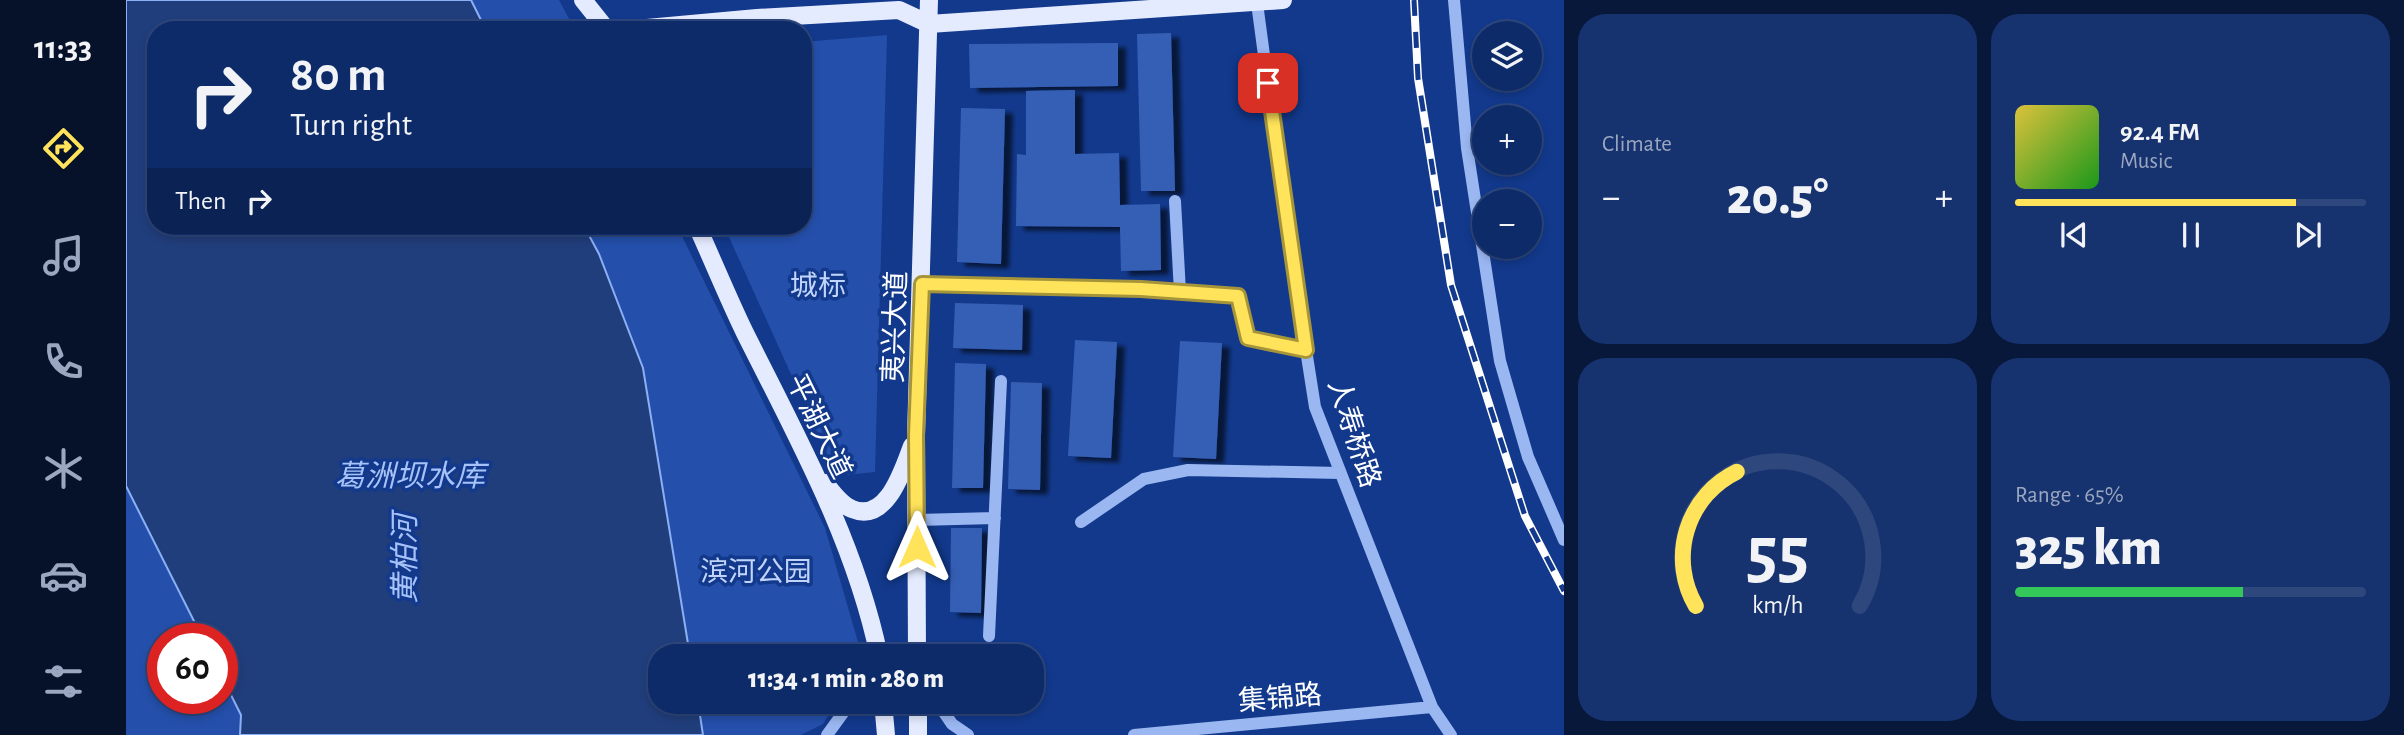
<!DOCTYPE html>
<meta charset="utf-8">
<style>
:root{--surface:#0e2b69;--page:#17336f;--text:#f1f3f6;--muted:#9ba7c0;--line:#2e477d;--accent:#ffe35a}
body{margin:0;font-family:"Alegreya Sans","Noto Sans SC",sans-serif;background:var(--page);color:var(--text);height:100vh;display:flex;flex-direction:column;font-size:26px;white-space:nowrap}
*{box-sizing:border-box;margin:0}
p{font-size:23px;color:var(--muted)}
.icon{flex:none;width:38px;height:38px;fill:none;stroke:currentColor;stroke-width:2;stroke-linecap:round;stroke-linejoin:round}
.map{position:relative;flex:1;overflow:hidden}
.side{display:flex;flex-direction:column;gap:14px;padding:14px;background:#08183a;width:840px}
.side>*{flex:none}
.guide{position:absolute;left:21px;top:21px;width:665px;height:214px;border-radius:28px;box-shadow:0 4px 10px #0003,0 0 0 2px var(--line);background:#0e2b69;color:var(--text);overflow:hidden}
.controls{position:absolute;left:1346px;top:21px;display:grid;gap:14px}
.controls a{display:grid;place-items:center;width:70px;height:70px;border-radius:50%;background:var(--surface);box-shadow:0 4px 10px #0003,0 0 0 2px var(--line);font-size:35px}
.speed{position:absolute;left:21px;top:623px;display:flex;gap:14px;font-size:35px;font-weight:700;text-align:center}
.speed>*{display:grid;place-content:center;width:91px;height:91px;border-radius:50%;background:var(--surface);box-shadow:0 4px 10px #0003,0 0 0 2px var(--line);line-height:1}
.speed .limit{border:10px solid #d22;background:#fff;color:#111}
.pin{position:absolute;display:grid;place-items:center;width:60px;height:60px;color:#fff;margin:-30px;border-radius:14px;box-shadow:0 4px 10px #0006}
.me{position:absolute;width:77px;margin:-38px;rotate:0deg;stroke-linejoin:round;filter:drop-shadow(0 0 5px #0008)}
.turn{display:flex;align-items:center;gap:24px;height:147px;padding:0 28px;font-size:32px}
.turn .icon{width:91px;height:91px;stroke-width:2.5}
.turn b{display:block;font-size:49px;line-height:60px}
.then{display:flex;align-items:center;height:66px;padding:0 28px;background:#0003;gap:14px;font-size:26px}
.big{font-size:52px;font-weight:800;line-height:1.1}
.side .card{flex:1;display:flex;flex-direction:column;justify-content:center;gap:10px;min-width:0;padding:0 24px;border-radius:28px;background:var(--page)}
.side .dial{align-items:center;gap:0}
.dial svg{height:182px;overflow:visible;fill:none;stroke:var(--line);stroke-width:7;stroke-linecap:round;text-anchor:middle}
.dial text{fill:var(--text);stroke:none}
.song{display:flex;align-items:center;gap:21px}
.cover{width:84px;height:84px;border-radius:10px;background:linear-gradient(135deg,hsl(50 70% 55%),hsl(120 70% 35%))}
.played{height:7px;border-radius:4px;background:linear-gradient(90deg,var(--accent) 80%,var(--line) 80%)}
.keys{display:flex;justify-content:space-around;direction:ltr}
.heat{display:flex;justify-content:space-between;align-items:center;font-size:38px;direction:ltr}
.charge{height:10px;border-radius:5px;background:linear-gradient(90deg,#34c759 65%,var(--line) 0)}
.side .tiles{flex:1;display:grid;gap:14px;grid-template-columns:repeat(2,1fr)}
.trip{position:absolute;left:522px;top:644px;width:396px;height:70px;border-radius:28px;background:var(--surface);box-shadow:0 4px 10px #0003,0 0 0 2px var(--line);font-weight:800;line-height:70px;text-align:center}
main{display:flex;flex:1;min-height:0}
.dock{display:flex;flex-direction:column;width:126px;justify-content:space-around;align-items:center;background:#06112a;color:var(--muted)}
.dock .icon{width:49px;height:49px}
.dock .current{color:var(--accent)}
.dock b{font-size:32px;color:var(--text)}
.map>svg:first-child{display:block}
.green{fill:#2450ac}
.water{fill:#213e7c;stroke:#8cb0f5;stroke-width:2}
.building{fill:#365fb4;filter:url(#shadow)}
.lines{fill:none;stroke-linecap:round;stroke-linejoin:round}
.minor{stroke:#9ab7f1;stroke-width:12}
.major{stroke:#e4ebff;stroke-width:18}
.rail-casing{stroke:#fff;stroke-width:8}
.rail{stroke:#12398c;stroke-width:5;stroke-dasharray:16;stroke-linecap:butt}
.route-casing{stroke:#a6943a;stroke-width:18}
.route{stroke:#ffe35a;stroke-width:12}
.labels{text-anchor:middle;stroke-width:7;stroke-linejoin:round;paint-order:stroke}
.park-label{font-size:28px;fill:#c1d5fc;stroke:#12398c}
.street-label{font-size:28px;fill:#fff;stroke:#12398c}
.water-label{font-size:30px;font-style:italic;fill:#a6c2f8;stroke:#12398c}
</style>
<main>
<nav class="dock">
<b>11:33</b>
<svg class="icon current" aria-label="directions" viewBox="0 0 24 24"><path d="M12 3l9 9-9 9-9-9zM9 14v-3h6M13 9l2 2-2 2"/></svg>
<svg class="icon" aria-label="music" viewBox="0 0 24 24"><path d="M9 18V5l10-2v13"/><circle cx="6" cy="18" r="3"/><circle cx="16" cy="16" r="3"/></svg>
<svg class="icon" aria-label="phone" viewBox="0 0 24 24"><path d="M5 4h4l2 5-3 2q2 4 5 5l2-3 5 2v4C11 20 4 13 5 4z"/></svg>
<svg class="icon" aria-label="climate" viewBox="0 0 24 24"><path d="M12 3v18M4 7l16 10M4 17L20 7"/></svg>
<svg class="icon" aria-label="car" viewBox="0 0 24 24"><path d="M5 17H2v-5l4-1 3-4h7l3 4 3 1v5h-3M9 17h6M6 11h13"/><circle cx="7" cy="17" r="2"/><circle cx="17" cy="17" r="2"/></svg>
<svg class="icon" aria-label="filters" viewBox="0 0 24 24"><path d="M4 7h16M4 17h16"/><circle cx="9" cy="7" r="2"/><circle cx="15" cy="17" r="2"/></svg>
</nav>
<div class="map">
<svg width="1438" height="735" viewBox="0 0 1438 735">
<defs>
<filter id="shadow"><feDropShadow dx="8" dy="4.5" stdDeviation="2" flood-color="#0009"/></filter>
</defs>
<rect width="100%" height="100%" fill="#12398c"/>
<path class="green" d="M345,0H433L449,30H360Z
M761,35L749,472L711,476L598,226H677V42Z
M458,226H551L699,528L736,656H564L517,368L473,254Z
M0,486L77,639H37V698H96V677L115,715L114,735H0Z
M572,702H710L697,724L675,735H577Z"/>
<path class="water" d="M0,0H345L360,30H30V226H458L473,254L517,368L564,656H534V702H572L577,735H114L115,715L96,677V639H77L0,486Z"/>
<path class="building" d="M1045,33L1049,191H1015L1011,34Z
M992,43V86L844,88L843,44Z
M949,90V154L993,153L994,205L1034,204L1035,270L995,271L994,227L890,226L891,154L900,155V91Z
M835,108L879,109L875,264L831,262Z
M829,303L897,305L896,350L827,348Z
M949,340L991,342L985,458L942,456Z
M1054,341L1096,343L1090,459L1047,457Z
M829,363L860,364L857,488H826Z
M885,382L916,383L914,490L882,489Z
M825,528H856L855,613L824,612Z"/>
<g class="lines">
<path class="minor" d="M1328,0L1341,148L1374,361L1402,457L1438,540
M1131,3L1163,242L1189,407L1306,707L1325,735
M1049,201L1054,292
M796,284L1015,289L1112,296L1122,338L1180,350
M791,520L869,518
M955,522L1018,479L1062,470L1214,473
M863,636L875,381
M811,702L826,724L842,735
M701,735L725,702
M1008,735L1306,707"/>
<path class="major" d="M457,0L481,30
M499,30L631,18L773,10L803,24L1157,0
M571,226C587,261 602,298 619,333C671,437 729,541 753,656
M699,483C706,492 715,505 726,509C761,524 777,469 786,446
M791,656L790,435L803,0
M757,702L760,735
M792,702V735"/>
<defs>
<path id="rail" d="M1288,0L1292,78L1325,285L1399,516L1438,591"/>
</defs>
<use href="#rail" class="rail-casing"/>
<use href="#rail" class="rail"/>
</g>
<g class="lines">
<defs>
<path id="route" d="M791,547L790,435L796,284L1015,289L1112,296L1122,338L1180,350L1142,83"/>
</defs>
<use href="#route" class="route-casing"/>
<use href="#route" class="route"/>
</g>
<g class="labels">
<g class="park-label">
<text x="692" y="295">城标</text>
<text x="630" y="581">滨河公园</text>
</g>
<g class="street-label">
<text transform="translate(768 327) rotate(-88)" y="10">夷兴大道</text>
<text transform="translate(694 426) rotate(64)" y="10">平湖大道</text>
<text transform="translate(1229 433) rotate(72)" y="10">人寿桥路</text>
<text transform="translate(1154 697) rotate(-5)" y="10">集锦路</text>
</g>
<g class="water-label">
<text x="284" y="486">葛洲坝水库</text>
<text transform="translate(279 559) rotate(-90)" y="10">黄柏河</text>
</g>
</g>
</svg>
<div class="controls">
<a><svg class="icon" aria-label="layers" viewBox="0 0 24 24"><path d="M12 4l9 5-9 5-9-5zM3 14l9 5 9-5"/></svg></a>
<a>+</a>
<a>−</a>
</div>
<div class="speed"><div class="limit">60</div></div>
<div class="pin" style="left:1142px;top:83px;background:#d93025"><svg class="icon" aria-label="arrive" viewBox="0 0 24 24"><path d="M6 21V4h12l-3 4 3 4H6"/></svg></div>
<svg class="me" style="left:791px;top:547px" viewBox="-20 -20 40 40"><path d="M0-17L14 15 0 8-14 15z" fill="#ffe35a" stroke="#fff" stroke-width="4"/></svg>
<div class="trip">11:34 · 1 min · 280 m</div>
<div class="guide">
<div class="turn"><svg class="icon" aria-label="right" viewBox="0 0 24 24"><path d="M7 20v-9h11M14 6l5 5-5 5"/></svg><div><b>80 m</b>Turn right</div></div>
<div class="then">Then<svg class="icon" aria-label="right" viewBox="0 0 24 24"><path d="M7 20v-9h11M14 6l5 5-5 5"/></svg></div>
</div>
</div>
<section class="side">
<div class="tiles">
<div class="card"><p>Climate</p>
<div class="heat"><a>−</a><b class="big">20.5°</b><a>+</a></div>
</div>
<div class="card">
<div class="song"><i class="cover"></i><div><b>92.4 FM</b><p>Music</p></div></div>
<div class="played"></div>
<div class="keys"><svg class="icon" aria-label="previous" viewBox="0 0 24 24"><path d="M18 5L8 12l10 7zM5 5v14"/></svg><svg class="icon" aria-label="pause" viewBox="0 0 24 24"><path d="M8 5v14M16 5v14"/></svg><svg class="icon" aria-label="next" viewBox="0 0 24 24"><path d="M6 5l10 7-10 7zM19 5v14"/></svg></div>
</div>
<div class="card dial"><svg viewBox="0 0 100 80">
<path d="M14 69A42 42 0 1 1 86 69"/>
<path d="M14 69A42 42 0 0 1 32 10" stroke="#ffe35a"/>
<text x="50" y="56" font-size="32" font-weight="700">55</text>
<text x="50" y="72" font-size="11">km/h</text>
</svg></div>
<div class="card"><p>Range · 65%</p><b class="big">325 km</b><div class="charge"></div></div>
</div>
</section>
</main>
